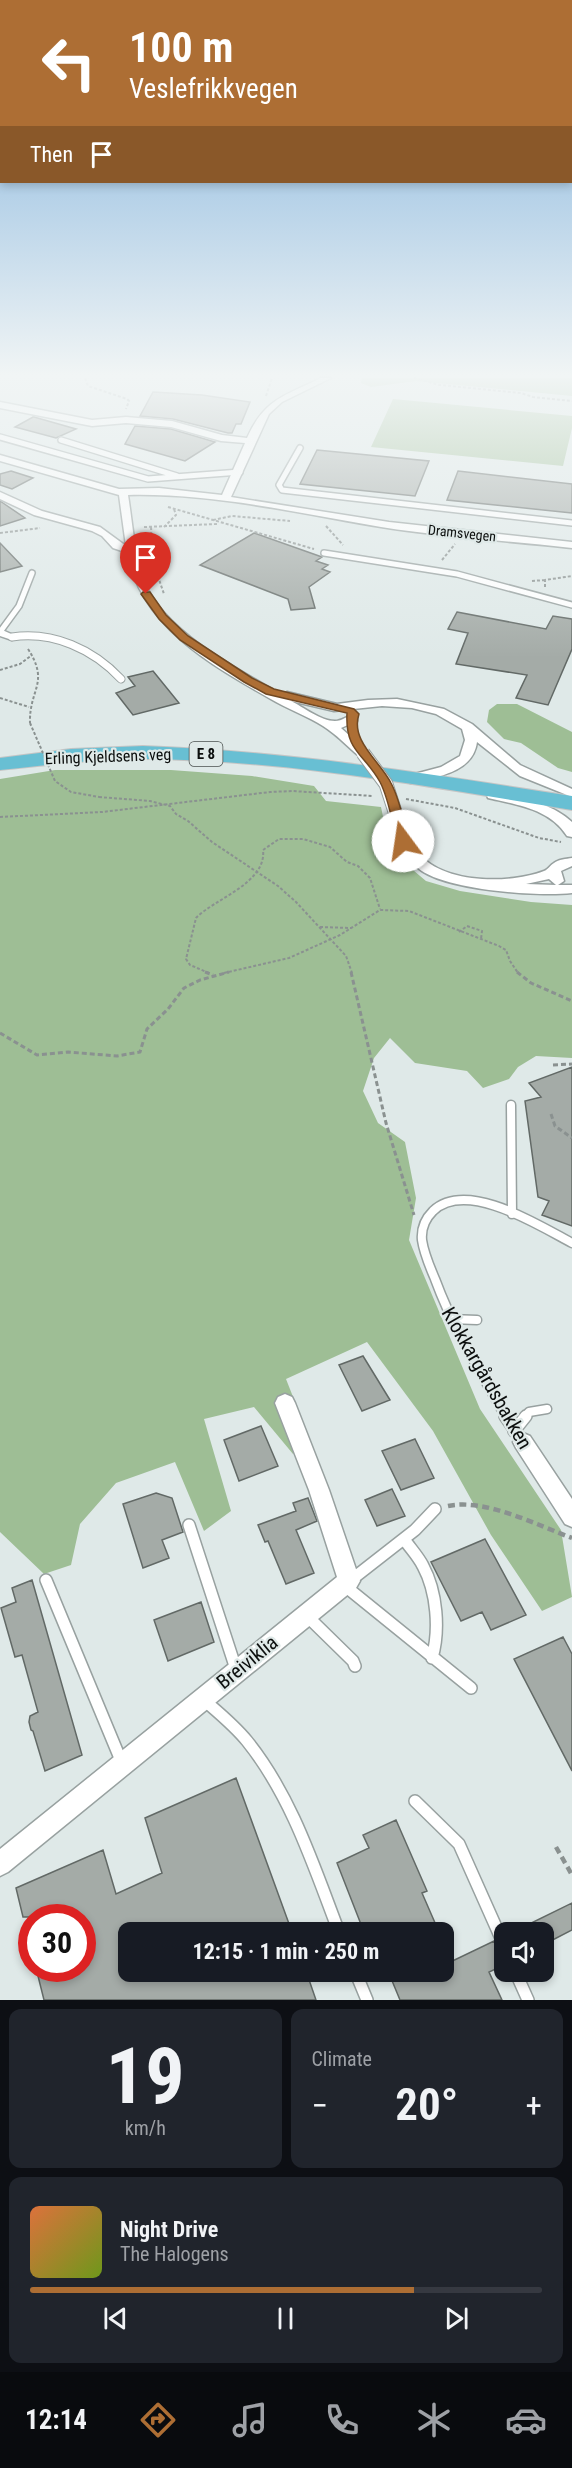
<!DOCTYPE html>
<meta charset="utf-8">
<style>
:root{--surface:#171b24;--page:#20242c;--text:#f1f3f6;--muted:#9ea1a6;--line:#363941;--accent:#ad6e34}
body{margin:0;font-family:"Roboto Condensed",sans-serif;background:var(--page);color:var(--text);height:100vh;display:flex;flex-direction:column;font-size:22px;white-space:nowrap}
*{box-sizing:border-box;margin:0}
p{font-size:20px;color:var(--muted)}
.icon{flex:none;width:33px;height:33px;fill:none;stroke:currentColor;stroke-width:2;stroke-linecap:round;stroke-linejoin:round}
.map{position:relative;height:2000px;overflow:hidden}
.drawer{display:flex;flex-direction:column;gap:9px;padding:9px;background:#0d0f14;flex:1}
.drawer>*{flex:none}
.banner{position:absolute;left:0px;top:0px;width:573px;height:183px;box-shadow:0 3px 9px #0003;background:#ad6e34;color:#fff;overflow:hidden}
.controls{position:absolute;left:494px;top:1922px;display:grid;gap:12px}
.controls a{display:grid;place-items:center;width:60px;height:60px;border-radius:12px;background:var(--surface);box-shadow:0 3px 9px #0003;font-size:30px}
.speed{position:absolute;left:18px;top:1904px;display:flex;gap:12px;font-size:30px;font-weight:700;text-align:center}
.speed>*{display:grid;place-content:center;width:78px;height:78px;border-radius:50%;background:var(--surface);box-shadow:0 3px 9px #0003;line-height:1}
.speed .limit{border:9px solid #d22;background:#fff;color:#111}
.pin{position:absolute;display:grid;place-items:center;width:51px;height:51px;color:#fff;margin:-62px -26px;border-radius:50% 50% 50% 0;rotate:-45deg;box-shadow:0 0 6px #0007}
.pin .icon{rotate:45deg}
.me{position:absolute;width:66px;margin:-33px;rotate:346deg;stroke-linejoin:round;filter:drop-shadow(0 0 4px #0008)}
.turn{display:flex;align-items:center;gap:21px;height:126px;padding:0 30px;font-size:27px}
.turn .icon{width:78px;height:78px;stroke-width:2.5}
.turn b{display:block;font-size:42px;line-height:51px}
.then{display:flex;align-items:center;height:57px;padding:0 30px;background:#0003;gap:12px;font-size:22px}
.big{font-size:45px;font-weight:700;line-height:1.1}
.drawer .tile{flex:1;display:flex;flex-direction:column;justify-content:center;gap:9px;min-width:0;padding:0 21px;border-radius:12px;background:var(--page)}
.drawer .dial{align-items:center;gap:0}
.dial b{font-size:78px;line-height:1}
.song{display:flex;align-items:center;gap:18px}
.cover{width:72px;height:72px;border-radius:9px;background:linear-gradient(135deg,hsl(20 70% 55%),hsl(80 70% 35%))}
.played{height:6px;border-radius:3px;background:linear-gradient(90deg,var(--accent) 75%,var(--line) 75%)}
.keys{display:flex;justify-content:space-around;direction:ltr}
.heat{display:flex;justify-content:space-between;align-items:center;font-size:33px;direction:ltr}
.drawer .tiles{flex:1;display:grid;gap:9px;grid-template-columns:1fr 1fr}
.tile:last-child{grid-column:span 2}
.trip{position:absolute;left:118px;top:1922px;width:336px;height:60px;border-radius:12px;background:var(--surface);box-shadow:0 3px 9px #0003;font-weight:700;line-height:60px;text-align:center}
.menu{display:flex;height:96px;justify-content:space-around;align-items:center;background:#090b0e;color:var(--muted)}
.menu .icon{width:42px;height:42px}
.menu .on{color:var(--accent)}
.menu b{font-size:27px;color:var(--text)}
.map>svg:first-child{display:block}
.green{fill:#9ebe95}
.building{fill:#a4aba7;stroke:#626966;stroke-width:1.5}
.lines{fill:none;stroke-linecap:round;stroke-linejoin:round}
.service-far3-casing{stroke:#98a1a0;stroke-width:8}
.service-far2-casing{stroke:#98a1a0;stroke-width:9}
.service-far1-casing{stroke:#98a1a0;stroke-width:11}
.service-casing{stroke:#98a1a0;stroke-width:14}
.minor-casing{stroke:#98a1a0;stroke-width:3}
.trunk-casing{stroke:#c5c5c5;stroke-width:2}
.path-far2{stroke:#8a9190;stroke-width:2;stroke-dasharray:3 2;stroke-linecap:butt}
.path-far1{stroke:#8a9190;stroke-width:3;stroke-dasharray:5 3;stroke-linecap:butt}
.path{stroke:#8a9190;stroke-width:4.5;stroke-dasharray:7 4.5;stroke-linecap:butt}
.service-far3{stroke:#fff;stroke-width:5}
.service-far2{stroke:#fff;stroke-width:7}
.service-far1{stroke:#fff;stroke-width:8}
.service{stroke:#fff;stroke-width:11}
.minor{fill:#fff;fill-rule:evenodd}
.trunk{fill:#68bfd3;fill-rule:evenodd}
.minor-bridge-casing{stroke:#98a1a0;stroke-width:15;stroke-linecap:butt}
.path-bridge{stroke:#8a9190;stroke-width:2;stroke-dasharray:3 2;stroke-linecap:butt}
.minor-bridge{stroke:#fff;stroke-width:13}
.route{fill:#ad6e34;stroke:#704822;stroke-width:1.5}
.labels{text-anchor:middle;stroke-width:4.5;stroke-linejoin:round;paint-order:stroke}
.far-street-label{font-size:14px;fill:#0c0f0e;stroke:#dfe9e8}
.shield{fill:#dfe9e8;stroke:#4b504f;stroke-width:1.5}
.shield-label{font-size:15px;font-weight:bold;fill:#0c0f0e}
.street-label{font-size:16px;fill:#0c0f0e;stroke:#dfe9e8}
.near-street-label{font-size:20px;fill:#0c0f0e;stroke:#dfe9e8}
</style>
<div class="map">
<svg width="572" height="2000" viewBox="0 0 572 2000">
<rect width="100%" height="100%" fill="#dfe9e8"/>
<path class="green" d="M362,378H572V396L416,381L371,387L361,383Z
M393,399L572,416V428L563,466L371,447Z
M497,704H517L572,732V772L558,768L521,743L504,739L487,722L489,710Z
M55,770H171L252,776L314,786L326,801L381,807L387,836L401,860L426,881L460,891L531,902L572,905V1058L536,1056L518,1067L509,1079L483,1088L467,1071L415,1063L390,1038L374,1058L363,1091L378,1123L405,1142L416,1198L409,1240L480,1409L561,1530L572,1597L542,1611L491,1535L433,1431L367,1342L286,1379L306,1430L293,1454L254,1407L204,1419L231,1511L204,1531L175,1462L116,1483L80,1524L71,1565L44,1574L0,1532V779Z"/>
<path class="building" d="M153,392L202,395L250,402L241,424H236L232,433H228L173,419L140,416Z
M33,417H34L76,429L56,438L15,427Z
M135,426L171,429L215,442L185,461L125,444Z
M317,450L429,461L415,496L300,484Z
M11,471L33,478L12,489L0,485V474Z
M458,471L572,484V513L447,500Z
M0,501L3,503L25,518L0,526Z
M254,533L322,557L316,561L328,565L322,569L330,572L309,587L315,608L291,610L288,599L200,565Z
M0,543L22,566L0,572Z
M457,612L546,629L553,616L572,619V649L548,705L516,698L527,675L456,664L468,633L448,629Z
M153,671L179,703L133,715L116,693L135,686L128,677Z
M572,1067V1226L542,1215L549,1201L538,1197L525,1101L541,1097L529,1083Z
M363,1356L390,1400L362,1411L339,1365Z
M261,1426L278,1466L239,1481L224,1440Z
M415,1439L434,1478L401,1490L382,1451Z
M392,1489L405,1516L377,1526L365,1500Z
M156,1493L172,1498L183,1532L162,1540L169,1558L143,1568L123,1504Z
M308,1498L317,1521L296,1530L314,1573L286,1584L268,1541L265,1542L258,1525L296,1511L293,1503Z
M485,1539L526,1615L491,1630L482,1612L461,1621L431,1562Z
M32,1580L82,1755L45,1771L33,1731L31,1730L29,1722L30,1716L38,1712L22,1655L15,1657L1,1608L16,1602L12,1588Z
M201,1602L214,1642L168,1661L154,1620Z
M563,1637L572,1654V1771L514,1659Z
M236,1778L292,1932H129V1971H306L316,2000H44L36,1968H82V1917H23L16,1888L103,1850L116,1894L162,1873L145,1818Z
M396,1820L427,1891L422,1893L439,1932H364L337,1863L369,1848L363,1835Z
M572,1903V1930L543,1945V1932H513Z
M494,1941L499,1951L504,1953V1965L489,1972L502,2000H400L388,1971H444V1965Z"/>
<g class="lines">
<defs>
<path id="service-far3" d="M0,437L148,479L240,472
M61,440L177,476
M300,448L279,485L282,490L572,523
M324,553L457,574L572,605
M0,632L19,606L32,573
M21,636H39"/>
<path id="service-far2" d="M12,637C53,631 93,649 121,679"/>
<path id="service-far1" d="M511,1105L512,1214
M450,1319L477,1320
M506,1417C480,1372 453,1328 435,1279C430,1267 424,1254 422,1240C421,1229 425,1219 433,1211C467,1179 540,1226 572,1243
M525,1417L529,1412L547,1409"/>
<path id="service" d="M505,1416L523,1442
M514,1431L526,1416
M189,1525L236,1669
M404,1539C410,1548 418,1556 423,1566C437,1592 440,1630 432,1658
M46,1580L122,1763
M351,1580L415,1530L435,1509
M345,1586L471,1688
M306,1615L353,1661L355,1666
M204,1700C219,1713 235,1726 247,1741C292,1797 314,1867 339,1932
M415,1801L459,1844L504,1945
M355,1971L367,2000
M515,1971L528,2000"/>
<path id="minor" d="M321,378H331L282,402L269,414L231,497L389,522L572,542V548C509,541 444,537 381,527C298,513 213,493 128,495C132,520 134,548 141,573C156,628 236,668 282,695L287,692L337,704L368,700L397,699L444,709L472,724L520,765L572,789V797L520,776L477,742C473,773 436,777 411,783L407,782L405,779L407,776L441,767L460,756L465,740L462,729L436,714L412,708L382,706L334,711L291,701C303,707 321,721 335,721C343,721 348,714 357,715V721L341,728L369,753L363,757L359,756C347,746 336,734 323,726C309,717 293,711 278,703C218,669 139,627 128,553L113,548L102,536L92,531L34,515L0,499V492L42,511L100,527L126,546L119,495L0,461V455L119,489L159,488L222,495L245,443L221,441L171,427L126,423L92,426L0,408V402L92,420L126,417L172,421L222,435L247,438C265,398 285,396 321,378Z
M0,629L18,637L12,640L0,636Z
M493,791C520,798 551,802 572,822V837L567,836C550,809 518,805 488,798L487,795Z
M399,820C410,823 412,846 420,855C446,884 510,884 544,871C548,870 550,865 554,863C559,859 566,859 572,858V866L561,871L564,881L558,885H572V893C538,897 443,890 418,868C404,856 398,840 392,824ZM549,879L556,885L526,884Z
M285,1394L292,1397L295,1403L329,1490L360,1581L356,1588L8,1872L0,1876V1849L337,1577L309,1490L275,1403L278,1397Z
M523,1433L530,1436L572,1499V1527L565,1524L516,1448L513,1442L516,1436Z"/>
<path id="trunk" d="M143,746C288,751 429,774 572,796V810C430,787 288,760 145,759C96,759 48,765 0,770V758L71,749Z"/>
</defs>
<use href="#service-far3" class="service-far3-casing"/>
<use href="#service-far2" class="service-far2-casing"/>
<use href="#service-far1" class="service-far1-casing"/>
<use href="#service" class="service-casing"/>
<use href="#minor" class="minor-casing"/>
<use href="#trunk" class="trunk-casing"/>
<path class="path-far2" d="M85,378L88,386L127,399L129,401L126,409
M414,378L440,385L521,393L533,397L572,401
M266,396L272,378
M168,507L314,549
M213,520L232,516L290,521
M326,526L343,545
M144,527L217,524
M151,527L153,562L164,594
M164,527L176,515L174,509
M0,533L40,528
M442,560L455,544
M532,581L545,580
M545,587V580L572,576
M28,649C50,683 29,689 30,723
M0,670L20,664L32,655
M0,698L29,707
M99,797L150,801L170,806L176,814L188,821L212,842L278,886L296,902L346,956L352,973
M406,799L455,808L539,838L561,842
M0,817L102,812L270,792L292,791L373,796
M320,927L351,928
M459,932L467,926L482,931L481,939
M209,973L190,965L186,959L196,918C214,899 267,883 263,850L279,839H303L330,847L347,862L358,866L370,878L380,909
M224,973L289,958L340,935L380,910L409,911L499,946L506,950L510,961L518,973"/>
<path class="path-far1" d="M205,972L213,975
M351,972L386,1123L414,1215
M517,972L531,983L572,1001
M0,1033L37,1055L68,1052L117,1056L140,1052L147,1029L168,1009L184,988L200,980L229,972
M553,1065L572,1064
M551,1114L555,1126L572,1138"/>
<path class="path" d="M448,1506C485,1498 537,1525 572,1538
M556,1847L572,1875"/>
<use href="#service-far3" class="service-far3"/>
<use href="#service-far2" class="service-far2"/>
<use href="#service-far1" class="service-far1"/>
<use href="#service" class="service"/>
<use href="#minor" class="minor"/>
<use href="#trunk" class="trunk"/>
<defs>
<path id="minor-bridge" d="M363,753L386,784L399,824"/>
</defs>
<use href="#minor-bridge" class="minor-bridge-casing"/>
<path class="path-bridge" d="M30,723L55,781L71,792L99,797"/>
<use href="#minor-bridge" class="minor-bridge"/>
</g>
<linearGradient id="sky" x2="0" y2="1"><stop stop-color="#75abda"/><stop offset="0.57" stop-color="#f1f5f5"/><stop offset="1" stop-color="#f1f5f5" stop-opacity="0"/></linearGradient>
<rect width="572" height="658" fill="url(#sky)"/>
<path class="route" d="M143,592H150L166,615L188,636L252,678L274,689L354,709L359,714C350,741 380,761 391,783C400,800 404,822 409,841L407,843L403,844L397,841C392,822 389,799 380,782C364,753 345,752 347,713L266,694L244,682L180,640L159,619L141,594Z"/>
<g class="labels">
<g class="far-street-label">
<text transform="translate(462 533) rotate(6)" y="5">Dramsvegen</text>
</g>
<rect class="shield" x="189.5" y="742" width="33" height="24" rx="4.5"/>
<g class="shield-label">
<text x="206" y="759">E 8</text>
</g>
<g class="street-label">
<text transform="translate(108 756) rotate(-2)" y="6">Erling Kjeldsens veg</text>
</g>
<g class="near-street-label">
<text transform="translate(487 1378) rotate(60)" y="7">Klokkargårdsbakken</text>
<text transform="translate(247 1662) rotate(-39)" y="7">Breiviklia</text>
</g>
</g>
</svg>
<div class="controls">
<a><svg class="icon" aria-label="sound" viewBox="0 0 24 24"><path d="M4 9h4l5-4v14l-5-4H4zM17 9q2 3 0 6"/></svg></a>
</div>
<div class="speed"><div class="limit">30</div></div>
<div class="pin" style="left:146px;top:594px;background:#d93025"><svg class="icon" aria-label="arrive" viewBox="0 0 24 24"><path d="M6 21V4h12l-3 4 3 4H6"/></svg></div>
<svg class="me" style="left:403px;top:841px" viewBox="-20 -20 40 40"><circle r="19" fill="#fff"/><path d="M0-13L10 11 0 6-10 11z" fill="#ad6e34"/></svg>
<div class="trip">12:15 · 1 min · 250 m</div>
<div class="banner">
<div class="turn"><svg class="icon" aria-label="left" viewBox="0 0 24 24"><path d="M17 20v-9H6M10 6l-5 5 5 5"/></svg><div><b>100 m</b>Veslefrikkvegen</div></div>
<div class="then">Then<svg class="icon" aria-label="arrive" viewBox="0 0 24 24"><path d="M6 21V4h12l-3 4 3 4H6"/></svg></div>
</div>
</div>
<section class="drawer">
<div class="tiles">
<div class="tile dial"><b>19</b><p>km/h</p></div>
<div class="tile"><p>Climate</p>
<div class="heat"><a>−</a><b class="big">20°</b><a>+</a></div>
</div>
<div class="tile">
<div class="song"><i class="cover"></i><div><b>Night Drive</b><p>The Halogens</p></div></div>
<div class="played"></div>
<div class="keys"><svg class="icon" aria-label="previous" viewBox="0 0 24 24"><path d="M18 5L8 12l10 7zM5 5v14"/></svg><svg class="icon" aria-label="pause" viewBox="0 0 24 24"><path d="M8 5v14M16 5v14"/></svg><svg class="icon" aria-label="next" viewBox="0 0 24 24"><path d="M6 5l10 7-10 7zM19 5v14"/></svg></div>
</div>
</div>
</section>
<nav class="menu">
<b>12:14</b>
<svg class="icon on" aria-label="directions" viewBox="0 0 24 24"><path d="M12 3l9 9-9 9-9-9zM9 14v-3h6M13 9l2 2-2 2"/></svg>
<svg class="icon" aria-label="music" viewBox="0 0 24 24"><path d="M9 18V5l10-2v13"/><circle cx="6" cy="18" r="3"/><circle cx="16" cy="16" r="3"/></svg>
<svg class="icon" aria-label="phone" viewBox="0 0 24 24"><path d="M5 4h4l2 5-3 2q2 4 5 5l2-3 5 2v4C11 20 4 13 5 4z"/></svg>
<svg class="icon" aria-label="climate" viewBox="0 0 24 24"><path d="M12 3v18M4 7l16 10M4 17L20 7"/></svg>
<svg class="icon" aria-label="car" viewBox="0 0 24 24"><path d="M5 17H2v-5l4-1 3-4h7l3 4 3 1v5h-3M9 17h6M6 11h13"/><circle cx="7" cy="17" r="2"/><circle cx="17" cy="17" r="2"/></svg>
</nav>
